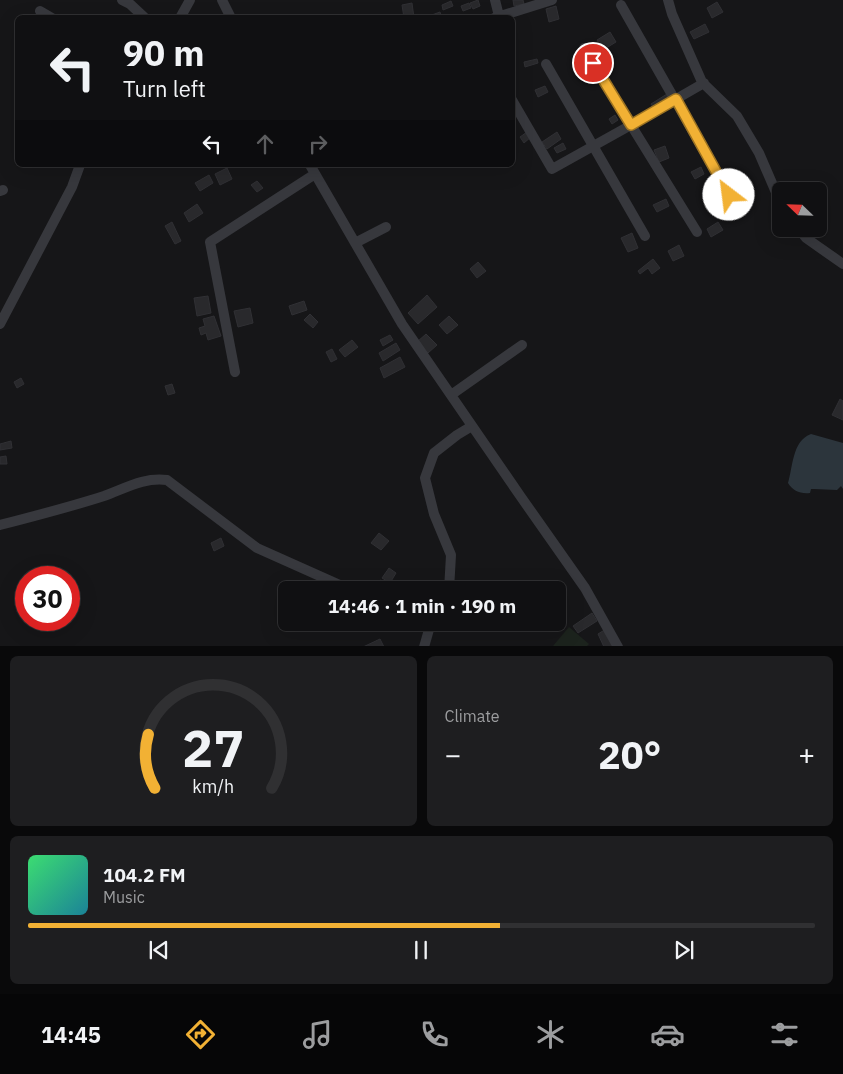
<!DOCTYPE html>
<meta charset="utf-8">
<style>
:root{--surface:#101012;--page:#1e1e20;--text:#f1f3f6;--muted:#9c9d9f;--line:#303032;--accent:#f2b134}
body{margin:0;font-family:"IBM Plex Sans",sans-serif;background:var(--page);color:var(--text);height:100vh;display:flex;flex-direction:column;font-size:19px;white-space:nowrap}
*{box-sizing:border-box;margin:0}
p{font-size:16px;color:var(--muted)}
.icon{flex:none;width:28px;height:28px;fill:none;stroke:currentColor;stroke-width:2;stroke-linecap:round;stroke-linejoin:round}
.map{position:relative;height:646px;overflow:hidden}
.panel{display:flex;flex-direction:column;gap:10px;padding:10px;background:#09090a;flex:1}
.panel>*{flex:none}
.banner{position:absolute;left:15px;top:15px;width:500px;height:152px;border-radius:8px;box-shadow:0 5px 20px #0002,0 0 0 1px var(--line);background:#101012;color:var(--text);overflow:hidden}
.needle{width:32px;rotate:293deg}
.controls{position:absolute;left:772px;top:182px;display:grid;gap:10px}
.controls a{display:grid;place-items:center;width:55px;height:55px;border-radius:8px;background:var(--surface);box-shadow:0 5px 20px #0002,0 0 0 1px var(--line);font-size:25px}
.speed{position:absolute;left:15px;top:566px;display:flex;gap:10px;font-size:25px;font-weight:700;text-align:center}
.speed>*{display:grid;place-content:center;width:65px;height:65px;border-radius:50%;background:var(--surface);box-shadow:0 5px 20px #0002,0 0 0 1px var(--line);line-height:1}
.speed .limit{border:8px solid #d22;background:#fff;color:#111}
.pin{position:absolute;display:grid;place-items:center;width:42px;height:42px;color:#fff;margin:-21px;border:2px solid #fff;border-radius:50%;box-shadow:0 1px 5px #0007}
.me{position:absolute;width:55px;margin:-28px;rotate:330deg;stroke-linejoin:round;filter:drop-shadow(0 0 4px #0008)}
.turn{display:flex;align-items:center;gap:18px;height:105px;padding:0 25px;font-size:22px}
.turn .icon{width:65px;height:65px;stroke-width:2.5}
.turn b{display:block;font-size:35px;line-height:42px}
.lanes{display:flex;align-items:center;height:48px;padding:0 25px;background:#0003;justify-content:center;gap:25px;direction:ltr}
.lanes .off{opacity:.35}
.big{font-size:38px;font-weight:700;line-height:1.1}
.panel .card{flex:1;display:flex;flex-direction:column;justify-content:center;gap:8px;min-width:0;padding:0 18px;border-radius:8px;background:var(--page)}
.panel .dial{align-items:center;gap:0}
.dial svg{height:130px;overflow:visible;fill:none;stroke:var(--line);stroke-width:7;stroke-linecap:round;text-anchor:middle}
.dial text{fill:var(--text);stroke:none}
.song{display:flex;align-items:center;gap:15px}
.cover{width:60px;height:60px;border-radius:8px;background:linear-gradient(135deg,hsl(140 70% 55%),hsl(190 70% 35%))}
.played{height:5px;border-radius:2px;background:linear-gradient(90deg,var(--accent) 60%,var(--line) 60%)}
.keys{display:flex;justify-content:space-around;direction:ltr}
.heat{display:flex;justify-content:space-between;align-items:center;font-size:28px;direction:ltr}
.panel .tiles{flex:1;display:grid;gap:10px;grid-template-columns:1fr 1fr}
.card:last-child{grid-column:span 2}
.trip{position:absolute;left:278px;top:581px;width:288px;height:50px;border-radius:8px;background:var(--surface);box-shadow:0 5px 20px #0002,0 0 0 1px var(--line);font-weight:700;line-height:50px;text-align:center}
.tab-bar{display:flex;height:80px;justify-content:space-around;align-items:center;background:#060607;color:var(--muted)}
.tab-bar .icon{width:35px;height:35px}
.tab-bar .current{color:var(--accent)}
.tab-bar b{font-size:22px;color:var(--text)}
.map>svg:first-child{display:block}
.green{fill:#1c231d}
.water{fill:#2c353c}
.building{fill:#29292c;stroke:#303034}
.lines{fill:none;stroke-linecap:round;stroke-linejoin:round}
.minor{stroke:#37383d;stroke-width:10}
.route-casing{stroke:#9d7322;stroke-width:12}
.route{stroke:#f2b134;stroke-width:9}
</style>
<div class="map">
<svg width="843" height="647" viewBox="0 0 843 647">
<rect width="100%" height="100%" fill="#161618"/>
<path class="green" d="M569,627L589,644L587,646H553Z"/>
<path class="water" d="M811,434L843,443V489L841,486L837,490L814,489H811L810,493C800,494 793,491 788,483C793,467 792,441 811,434Z"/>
<path class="building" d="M478,0L480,6L473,9L470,3Z
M513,0H523L524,4L514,6Z
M451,1L453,6L443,10L442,5Z
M717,2L723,12L712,18L707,8Z
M412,3L414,18H404L402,5Z
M469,3L471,8L463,11L461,6Z
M556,6L559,19L549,22L546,9Z
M440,12L442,18H429V16Z
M705,24L709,32L694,39L690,32Z
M610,32L616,42L603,50L597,40Z
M537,59L538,63L525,67L524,62Z
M545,86L548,92L538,97L535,90Z
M667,94L669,97L653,107L651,104Z
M615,115L618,120L612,124L609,119Z
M527,132L531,137L524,143L520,137Z
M557,132L561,139L547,149L542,142Z
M563,143L566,149L557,153L554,148Z
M665,146L669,158L659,162L654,150Z
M701,167L704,174L695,179L691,172Z
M227,168L232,179L220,185L215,174Z
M209,175L213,183L200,191L195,183Z
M257,181L263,188L257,192L251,185Z
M710,193L715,203L708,206L704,197Z
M666,199L669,206L657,212L653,205Z
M197,204L203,213L189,222L184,213Z
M172,222L181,241L175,244L165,226Z
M718,222L723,230L711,237L707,229Z
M632,233L638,248L628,252L621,238Z
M679,245L684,256L673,261L668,251Z
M653,259L660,268L652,274L648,268L640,274L638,271Z
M478,262L486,271L477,278L470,269Z
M427,295L437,307L418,324L408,313Z
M208,296L211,313L197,316L194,298Z
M304,301L307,310L292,315L289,306Z
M250,308L253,323L238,327L234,311Z
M310,314L318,322L313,328L304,320Z
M214,316L221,336L208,340L206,333L201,335L199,328L205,326L203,319Z
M449,316L458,325L447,334L439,325Z
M426,334L437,345L428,353L417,342Z
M390,335L393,340L383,346L380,340Z
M352,340L358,347L345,357L339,350Z
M396,343L400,350L383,361L379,353Z
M332,349L337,359L331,362L326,352Z
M400,357L405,367L384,378L380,368Z
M21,378L24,384L17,388L14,382Z
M172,384L175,393L168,395L165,386Z
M840,399L843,401V420L832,415Z
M11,441L12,448L0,450V444Z
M6,456L7,464H0V457Z
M379,533L389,541L381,550L371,543Z
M221,538L224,546L214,551L211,543Z
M389,568L396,573L390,583L382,578Z
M380,580L390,586L387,590L374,589Z
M399,583L408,588L407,590L395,589Z
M592,613L597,621L578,633L573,626Z
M606,629L616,647H604L598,634Z
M380,639L384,647H363Z"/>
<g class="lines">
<path class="minor" d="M122,0L130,4L145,18
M222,0L231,18
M495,0L499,16
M668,0L672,14L702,82L737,116L759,153L781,204
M621,5L738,211
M40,11L52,18
M180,18L190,0
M494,18L552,0
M546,64L645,236
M512,100L552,169L631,125L584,48
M310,165L402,324L521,497L585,588L618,647
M0,191L3,190
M799,229L806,238L843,264
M697,232L631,125L704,83
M355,243L386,227
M0,324L72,187L80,165
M235,372L210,242L315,174
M451,395L522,345
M0,525C35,516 70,507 104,496C126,488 144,477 167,480L257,548L351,590
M449,590L451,555L434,514L425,478L434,453L457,435L472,426
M424,647L430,626"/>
</g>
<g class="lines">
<defs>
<path id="route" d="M593,63L631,125L676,99L729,195"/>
</defs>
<use href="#route" class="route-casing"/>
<use href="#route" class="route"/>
</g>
</svg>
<div class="controls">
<a><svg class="needle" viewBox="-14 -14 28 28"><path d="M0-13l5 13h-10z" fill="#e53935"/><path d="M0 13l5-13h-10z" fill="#9c9d9f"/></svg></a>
</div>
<div class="speed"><div class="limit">30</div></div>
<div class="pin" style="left:593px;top:63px;background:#d93025"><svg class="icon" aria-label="arrive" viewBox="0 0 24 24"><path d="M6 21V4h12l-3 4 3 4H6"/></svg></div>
<svg class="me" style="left:729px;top:195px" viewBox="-20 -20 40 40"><circle r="19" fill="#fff"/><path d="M0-13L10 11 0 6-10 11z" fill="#f2b134"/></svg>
<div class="trip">14:46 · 1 min · 190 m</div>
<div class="banner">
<div class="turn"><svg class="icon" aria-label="left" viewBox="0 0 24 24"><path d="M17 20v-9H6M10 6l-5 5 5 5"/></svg><div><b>90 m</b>Turn left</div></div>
<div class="lanes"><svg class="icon" aria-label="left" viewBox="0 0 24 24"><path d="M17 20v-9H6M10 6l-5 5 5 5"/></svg><svg class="icon off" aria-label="ahead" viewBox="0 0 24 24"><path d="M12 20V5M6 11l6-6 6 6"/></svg><svg class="icon off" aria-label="right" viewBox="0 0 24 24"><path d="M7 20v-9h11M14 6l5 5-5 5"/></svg></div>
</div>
</div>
<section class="panel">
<div class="tiles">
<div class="card dial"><svg viewBox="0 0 100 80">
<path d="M14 69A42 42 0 1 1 86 69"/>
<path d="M14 69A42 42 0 0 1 10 36" stroke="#f2b134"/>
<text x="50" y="56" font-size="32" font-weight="700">27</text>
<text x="50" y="72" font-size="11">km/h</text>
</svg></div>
<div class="card"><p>Climate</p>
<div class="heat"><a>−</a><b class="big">20°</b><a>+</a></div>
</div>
<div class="card">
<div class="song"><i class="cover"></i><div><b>104.2 FM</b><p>Music</p></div></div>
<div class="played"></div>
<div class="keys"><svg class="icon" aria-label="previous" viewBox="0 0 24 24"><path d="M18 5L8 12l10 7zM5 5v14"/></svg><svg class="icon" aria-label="pause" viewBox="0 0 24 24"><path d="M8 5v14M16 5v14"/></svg><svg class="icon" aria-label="next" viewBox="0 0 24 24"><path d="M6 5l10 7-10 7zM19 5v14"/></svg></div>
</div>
</div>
</section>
<nav class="tab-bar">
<b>14:45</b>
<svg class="icon current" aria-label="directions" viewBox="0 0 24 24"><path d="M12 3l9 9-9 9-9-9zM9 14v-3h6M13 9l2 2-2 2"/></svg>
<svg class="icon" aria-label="music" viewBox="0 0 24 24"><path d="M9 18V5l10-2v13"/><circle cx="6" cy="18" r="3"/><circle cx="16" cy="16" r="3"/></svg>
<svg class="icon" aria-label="phone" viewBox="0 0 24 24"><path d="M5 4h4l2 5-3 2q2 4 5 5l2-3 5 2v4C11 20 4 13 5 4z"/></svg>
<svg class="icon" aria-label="climate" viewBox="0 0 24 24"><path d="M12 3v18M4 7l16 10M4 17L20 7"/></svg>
<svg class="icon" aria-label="car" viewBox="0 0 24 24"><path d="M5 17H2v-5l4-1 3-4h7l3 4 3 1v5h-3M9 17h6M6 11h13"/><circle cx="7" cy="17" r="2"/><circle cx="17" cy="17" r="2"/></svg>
<svg class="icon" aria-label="filters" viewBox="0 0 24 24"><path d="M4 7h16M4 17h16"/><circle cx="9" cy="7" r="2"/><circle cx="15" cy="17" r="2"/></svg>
</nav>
